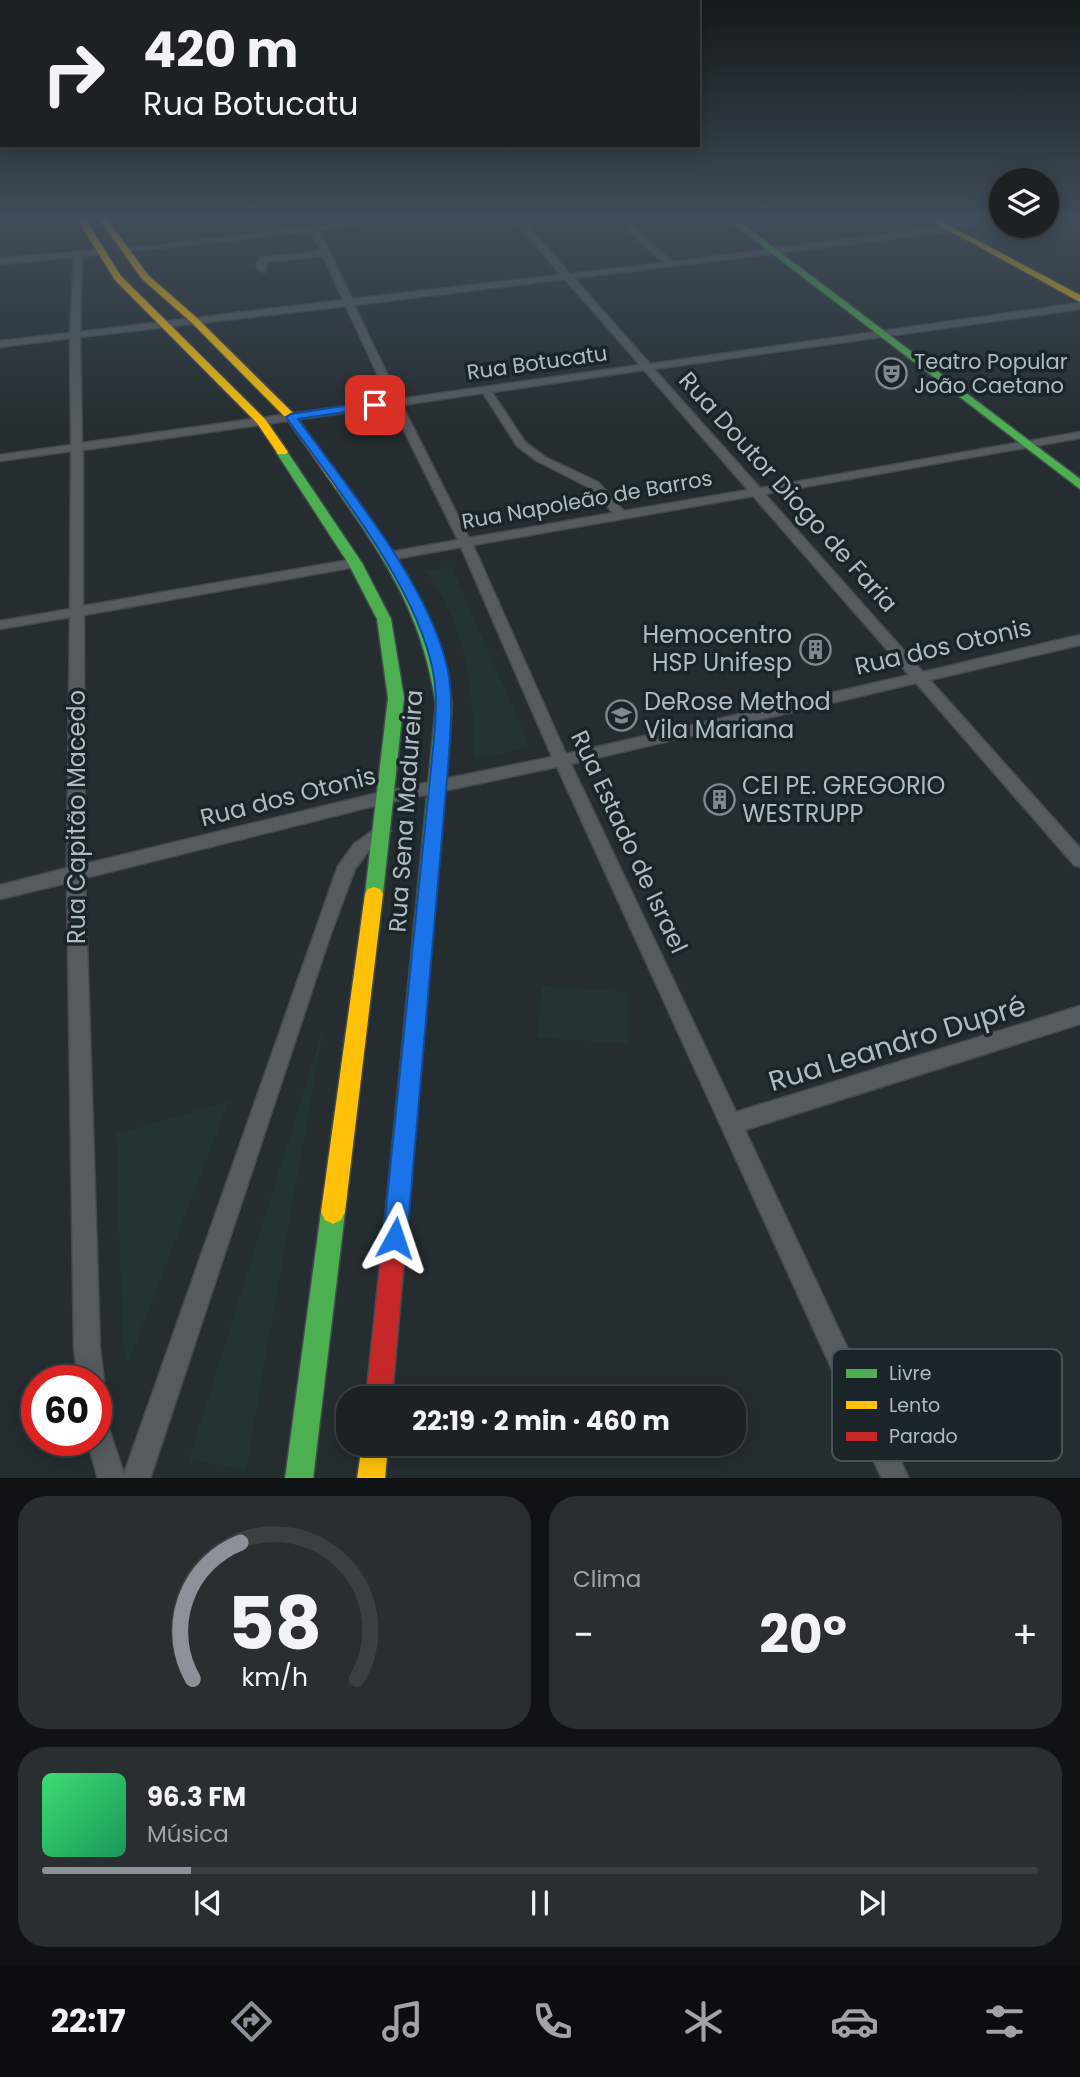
<!DOCTYPE html>
<html lang="pt">
<meta charset="utf-8">
<style>
:root{--surface:#1c2224;--page:#292f31;--text:#f1f3f6;--muted:#a0a4a6;--line:#3a3f41;--accent:#8c9099}
body{margin:0;font-family:Poppins,sans-serif;background:var(--page);color:var(--text);height:100vh;display:flex;flex-direction:column;font-size:26px;white-space:nowrap}
*{box-sizing:border-box;margin:0}
p{font-size:23px;color:var(--muted)}
.icon{flex:none;width:38px;height:38px;fill:none;stroke:currentColor;stroke-width:2;stroke-linecap:round;stroke-linejoin:round}
.map{position:relative;height:1478px;overflow:hidden}
.drawer{display:flex;flex-direction:column;gap:18px;padding:18px;background:#0f1314;flex:1}
.drawer>*{flex:none}
.banner{position:absolute;left:0px;top:0px;width:700px;height:147px;box-shadow:0 4px 18px #0003,0 0 0 2px var(--line);background:#1c2224;color:var(--text);overflow:hidden}
.controls{position:absolute;left:989px;top:168px;display:grid;gap:14px}
.controls a{display:grid;place-items:center;width:70px;height:70px;border-radius:50%;background:var(--surface);box-shadow:0 4px 18px #0003,0 0 0 2px var(--line);font-size:35px}
.speed{position:absolute;left:21px;top:1365px;display:flex;gap:14px;font-size:35px;font-weight:700;text-align:center}
.speed>*{display:grid;place-content:center;width:91px;height:91px;border-radius:50%;background:var(--surface);box-shadow:0 4px 18px #0003,0 0 0 2px var(--line);line-height:1}
.speed .limit{border:10px solid #d22;background:#fff;color:#111}
.pin{position:absolute;display:grid;place-items:center;width:60px;height:60px;color:#fff;margin:-30px;border-radius:14px;box-shadow:0 4px 10px #0006}
.me{position:absolute;width:77px;margin:-38px;rotate:5deg;stroke-linejoin:round;filter:drop-shadow(0 0 5px #0008)}
.turn{display:flex;align-items:center;gap:24px;height:147px;padding:0 28px;font-size:32px}
.turn .icon{width:91px;height:91px;stroke-width:2.5}
.turn b{display:block;font-size:49px;line-height:60px}
.big{font-size:52px;font-weight:700;line-height:1.1}
.drawer .card{flex:1;display:flex;flex-direction:column;justify-content:center;gap:10px;min-width:0;padding:0 24px;border-radius:28px;background:var(--page)}
.drawer .dial{align-items:center;gap:0}
.dial svg{height:182px;overflow:visible;fill:none;stroke:var(--line);stroke-width:7;stroke-linecap:round;text-anchor:middle}
.dial text{fill:var(--text);stroke:none}
.song{display:flex;align-items:center;gap:21px}
.cover{width:84px;height:84px;border-radius:10px;background:linear-gradient(135deg,hsl(140 70% 55%),hsl(150 70% 35%))}
.played{height:7px;border-radius:4px;background:linear-gradient(90deg,var(--accent) 15%,var(--line) 15%)}
.keys{display:flex;justify-content:space-around;direction:ltr}
.heat{display:flex;justify-content:space-between;align-items:center;font-size:38px;direction:ltr}
.drawer .tiles{flex:1;display:grid;gap:18px;grid-template-columns:1fr 1fr}
.card:last-child{grid-column:span 2}
.trip{position:absolute;left:336px;top:1386px;width:410px;height:70px;border-radius:28px;background:var(--surface);box-shadow:0 4px 18px #0003,0 0 0 2px var(--line);font-weight:700;line-height:70px;text-align:center}
.tab-bar{display:flex;height:112px;justify-content:space-around;align-items:center;background:#0b0e0e;color:var(--muted)}
.tab-bar .icon{width:49px;height:49px}
.tab-bar .current{color:var(--accent)}
.tab-bar b{font-size:32px;color:var(--text)}
.map>svg:first-child{display:block}
.green{fill:#233433}
.lines{fill:none;stroke-linecap:round;stroke-linejoin:round}
.street-casing{stroke:#43494d;stroke-width:3}
.fast-casing{stroke:#43494d;stroke-width:3}
.slow-casing{stroke:#43494d;stroke-width:3}
.jam-casing{stroke:#43494d;stroke-width:3}
.street{fill:#555b5f;fill-rule:evenodd}
.fast{fill:#4caf50;fill-rule:evenodd}
.slow{fill:#ffc107;fill-rule:evenodd}
.jam{fill:#c62828;fill-rule:evenodd}
.route{fill:#1a73e8;stroke:#114b97;stroke-width:2}
.labels{text-anchor:middle;stroke-width:7;stroke-linejoin:round;paint-order:stroke}
.far-poi-label{font-size:21px;fill:#afbbc2;stroke:#1a2429;text-anchor:start}
.far-street-label{font-size:21px;fill:#afbbc2;stroke:#1a2429}
.street-label{font-size:24px;fill:#afbbc2;stroke:#1a2429}
.poi-label{font-size:24px;fill:#afbbc2;stroke:#1a2429;text-anchor:start}
.near-street-label{font-size:28px;fill:#afbbc2;stroke:#1a2429}
.key{fill:#1a2429;stroke:#475157;stroke-width:2}
.key-label{font-size:19px;fill:#afbbc2}
</style>
<div class="map">
<svg width="1080" height="1479" viewBox="0 0 1080 1479">
<rect width="100%" height="100%" fill="#252d30"/>
<path class="green" d="M451,566L530,746L473,760C475,691 467,629 426,571Z
M541,986L628,992V1043L538,1038Z
M324,1026L246,1469L189,1460Z
M229,1101L129,1362L123,1347L116,1134Z"/>
<g class="lines">
<defs>
<path id="street" d="M376,219H399L319,230L352,299L561,275L513,219H521L570,274L664,263L616,219H624L672,262L1001,219L947,232L574,278L650,364L1080,303V309L654,369L760,488L1080,432V438L765,494L923,672L1080,635V645L930,680L1080,848V867L1074,865L916,683L571,764L736,1112L1080,1006V1024L745,1130L909,1479H882L557,767L386,803L85,878L100,1348L104,1381L100,1390L96,1392V1381H78L74,1348L67,883L0,899V885L67,868L70,617L0,629V621L70,609L71,454V451L0,461V455L71,445L70,338L0,347V341L70,333L74,257L0,264V258L103,250V254L82,256L80,332L343,300L323,256L266,262L265,272L258,270L256,263L261,258L321,251L311,231L124,252L120,250ZM565,279L640,365L399,399L354,305ZM346,306L389,400L82,443L80,337ZM644,370L748,490L624,511L598,482L545,457L525,442L492,392ZM483,393L517,446L537,461L590,488L613,513L469,538L402,405ZM392,406L458,540L390,552L384,556L390,560L461,547L552,757L386,791L85,864L84,615L355,567L362,563L355,559L83,606V450ZM753,496L909,675L566,754L473,545Z
M382,824L388,826L391,831L366,854L355,869L330,936L150,1479H98L87,1440H96V1413L105,1417L124,1474L338,866L354,844Z"/>
<path id="fast" d="M727,219H736L1080,479V489Z
M282,449L286,450L362,563L391,619L404,698L383,894L380,899L374,901L368,899L365,894L388,698L377,619L348,563L276,452Z
M340,482L344,483C398,557 435,613 452,705L410,1190L407,1198L399,1201L391,1198L388,1190L436,705C422,614 386,560 334,486Z
M333,1200L341,1204L345,1212L313,1479H285L321,1212L325,1204Z"/>
<path id="slow" d="M77,219H85L121,276L265,419L288,452L286,454H278L257,423L115,280Z
M99,219H107L148,275L197,318L295,415L346,486L344,489H336L287,419L191,322L142,279Z
M928,219H937L1080,295V302Z
M374,887L380,889L383,894L345,1212L341,1220L333,1224L325,1220L321,1212L365,894L368,889Z
M362,1444H388L385,1479H357Z"/>
<path id="jam" d="M399,1179L407,1182L410,1190L392,1398H366L388,1190L391,1182Z"/>
</defs>
<use href="#street" class="street-casing"/>
<use href="#fast" class="fast-casing"/>
<use href="#slow" class="slow-casing"/>
<use href="#jam" class="jam-casing"/>
<use href="#street" class="street"/>
<use href="#fast" class="fast"/>
<use href="#slow" class="slow"/>
<use href="#jam" class="jam"/>
</g>
<linearGradient id="sky" x2="0" y2="1"><stop stop-color="#14191a"/><stop offset="0.51" stop-color="#404c59"/><stop offset="1" stop-color="#404c59" stop-opacity="0"/></linearGradient>
<rect width="1080" height="426" fill="url(#sky)"/>
<path class="route" d="M375,401L381,405L379,407L298,419C349,489 431,587 448,671C454,703 450,736 448,768L407,1238L403,1247L395,1250L386,1247L383,1238L431,768C434,736 439,703 433,671C416,585 336,488 286,417L291,414Z"/>
<defs>
<symbol id="theatre-ring" viewBox="-11 -11 22 22"><circle r="9.5" fill="#1a2429" stroke="#7f898f" stroke-width="1.5"/><path d="M-5-5.5Q0-4 5-5.5V0Q5 5 0 6Q-5 5-5 0ZM-3.3-2.5H-1v1.5H-3.3ZM1-2.5H3.3v1.5H1ZM-2.8 1Q0 5.5 2.8 1Z" fill="#7f898f"/></symbol>
<symbol id="building-ring" viewBox="-11 -11 22 22"><circle r="9.5" fill="#1a2429" stroke="#7f898f" stroke-width="1.5"/><path d="M-4-6H4V6H1V3H-1V6H-4ZM-2.5-4.3h1.7v1.8h-1.7ZM.8-4.3h1.7v1.8H.8ZM-2.5-1h1.7V.8h-1.7ZM.8-1h1.7V.8H.8Z" fill="#7f898f"/></symbol>
<symbol id="university-ring" viewBox="-11 -11 22 22"><circle r="9.5" fill="#1a2429" stroke="#7f898f" stroke-width="1.5"/><path d="M0-5L7-2L0 1L-7-2ZM-4 1L0 2.5L4 1V4Q0 6-4 4Z" fill="#7f898f"/></symbol>
</defs>
<g fill-rule="evenodd">
<use href="#theatre-ring" x="874" y="356" width="35" height="35"/>
<use href="#building-ring" x="798" y="632" width="35" height="35"/>
<use href="#university-ring" x="604" y="698" width="35" height="35"/>
<use href="#building-ring" x="702" y="782" width="35" height="35"/>
</g>
<g class="labels">
<g class="far-poi-label">
<text x="914" y="369">Teatro Popular<tspan x="914" dy="24">João Caetano</tspan></text>
</g>
<g class="far-street-label">
<text transform="translate(537 363) rotate(-8)" y="7">Rua Botucatu</text>
<text transform="translate(587 500) rotate(-10)" y="7">Rua Napoleão de Barros</text>
</g>
<g class="street-label">
<text transform="translate(788 492) rotate(48)" y="8">Rua Doutor Diogo de Faria</text>
<text transform="translate(943 647) rotate(-13)" y="8">Rua dos Otonis</text>
<text transform="translate(288 797) rotate(-14)" y="8">Rua dos Otonis</text>
<text transform="translate(406 811) rotate(-86)" y="8">Rua Sena Madureira</text>
<text transform="translate(77 817) rotate(-90)" y="8">Rua Capitão Macedo</text>
<text transform="translate(629 842) rotate(65)" y="8">Rua Estado de Israel</text>
</g>
<g class="poi-label">
<text x="792" y="643" text-anchor="end">Hemocentro<tspan x="792" dy="28">HSP Unifesp</tspan></text>
<text x="644" y="710">DeRose Method<tspan x="644" dy="28">Vila Mariana</tspan></text>
<text x="742" y="794">CEI PE. GREGORIO<tspan x="742" dy="28">WESTRUPP</tspan></text>
</g>
<g class="near-street-label">
<text transform="translate(897 1043) rotate(-17)" y="10">Rua Leandro Dupré</text>
</g>
</g>
<rect x="832" y="1349" width="230" height="112" rx="10" class="key"/>
<rect x="846" y="1369" width="31" height="9" fill="#4caf50"/>
<rect x="846" y="1401" width="31" height="8" fill="#ffc107"/>
<rect x="846" y="1432" width="31" height="9" fill="#c62828"/>
<g class="key-label">
<text x="889" y="1380">Livre</text>
<text x="889" y="1412">Lento</text>
<text x="889" y="1443">Parado</text>
</g>
</svg>
<div class="controls">
<a><svg class="icon" aria-label="layers" viewBox="0 0 24 24"><path d="M12 4l9 5-9 5-9-5zM3 14l9 5 9-5"/></svg></a>
</div>
<div class="speed"><div class="limit">60</div></div>
<div class="pin" style="left:375px;top:405px;background:#d93025"><svg class="icon" aria-label="arrive" viewBox="0 0 24 24"><path d="M6 21V4h12l-3 4 3 4H6"/></svg></div>
<svg class="me" style="left:395px;top:1238px" viewBox="-20 -20 40 40"><path d="M0-17L14 15 0 8-14 15z" fill="#1a73e8" stroke="#fff" stroke-width="4"/></svg>
<div class="trip">22:19 · 2 min · 460 m</div>
<div class="banner">
<div class="turn"><svg class="icon" aria-label="right" viewBox="0 0 24 24"><path d="M7 20v-9h11M14 6l5 5-5 5"/></svg><div><b>420 m</b>Rua Botucatu</div></div>
</div>
</div>
<section class="drawer">
<div class="tiles">
<div class="card dial"><svg viewBox="0 0 100 80">
<path d="M14 69A42 42 0 1 1 86 69"/>
<path d="M14 69A42 42 0 0 1 35 9" stroke="#8c9099"/>
<text x="50" y="56" font-size="32" font-weight="700">58</text>
<text x="50" y="72" font-size="11">km/h</text>
</svg></div>
<div class="card"><p>Clima</p>
<div class="heat"><a>−</a><b class="big">20°</b><a>+</a></div>
</div>
<div class="card">
<div class="song"><i class="cover"></i><div><b>96.3 FM</b><p>Música</p></div></div>
<div class="played"></div>
<div class="keys"><svg class="icon" aria-label="previous" viewBox="0 0 24 24"><path d="M18 5L8 12l10 7zM5 5v14"/></svg><svg class="icon" aria-label="pause" viewBox="0 0 24 24"><path d="M8 5v14M16 5v14"/></svg><svg class="icon" aria-label="next" viewBox="0 0 24 24"><path d="M6 5l10 7-10 7zM19 5v14"/></svg></div>
</div>
</div>
</section>
<nav class="tab-bar">
<b>22:17</b>
<svg class="icon current" aria-label="directions" viewBox="0 0 24 24"><path d="M12 3l9 9-9 9-9-9zM9 14v-3h6M13 9l2 2-2 2"/></svg>
<svg class="icon" aria-label="music" viewBox="0 0 24 24"><path d="M9 18V5l10-2v13"/><circle cx="6" cy="18" r="3"/><circle cx="16" cy="16" r="3"/></svg>
<svg class="icon" aria-label="phone" viewBox="0 0 24 24"><path d="M5 4h4l2 5-3 2q2 4 5 5l2-3 5 2v4C11 20 4 13 5 4z"/></svg>
<svg class="icon" aria-label="climate" viewBox="0 0 24 24"><path d="M12 3v18M4 7l16 10M4 17L20 7"/></svg>
<svg class="icon" aria-label="car" viewBox="0 0 24 24"><path d="M5 17H2v-5l4-1 3-4h7l3 4 3 1v5h-3M9 17h6M6 11h13"/><circle cx="7" cy="17" r="2"/><circle cx="17" cy="17" r="2"/></svg>
<svg class="icon" aria-label="filters" viewBox="0 0 24 24"><path d="M4 7h16M4 17h16"/><circle cx="9" cy="7" r="2"/><circle cx="15" cy="17" r="2"/></svg>
</nav>
